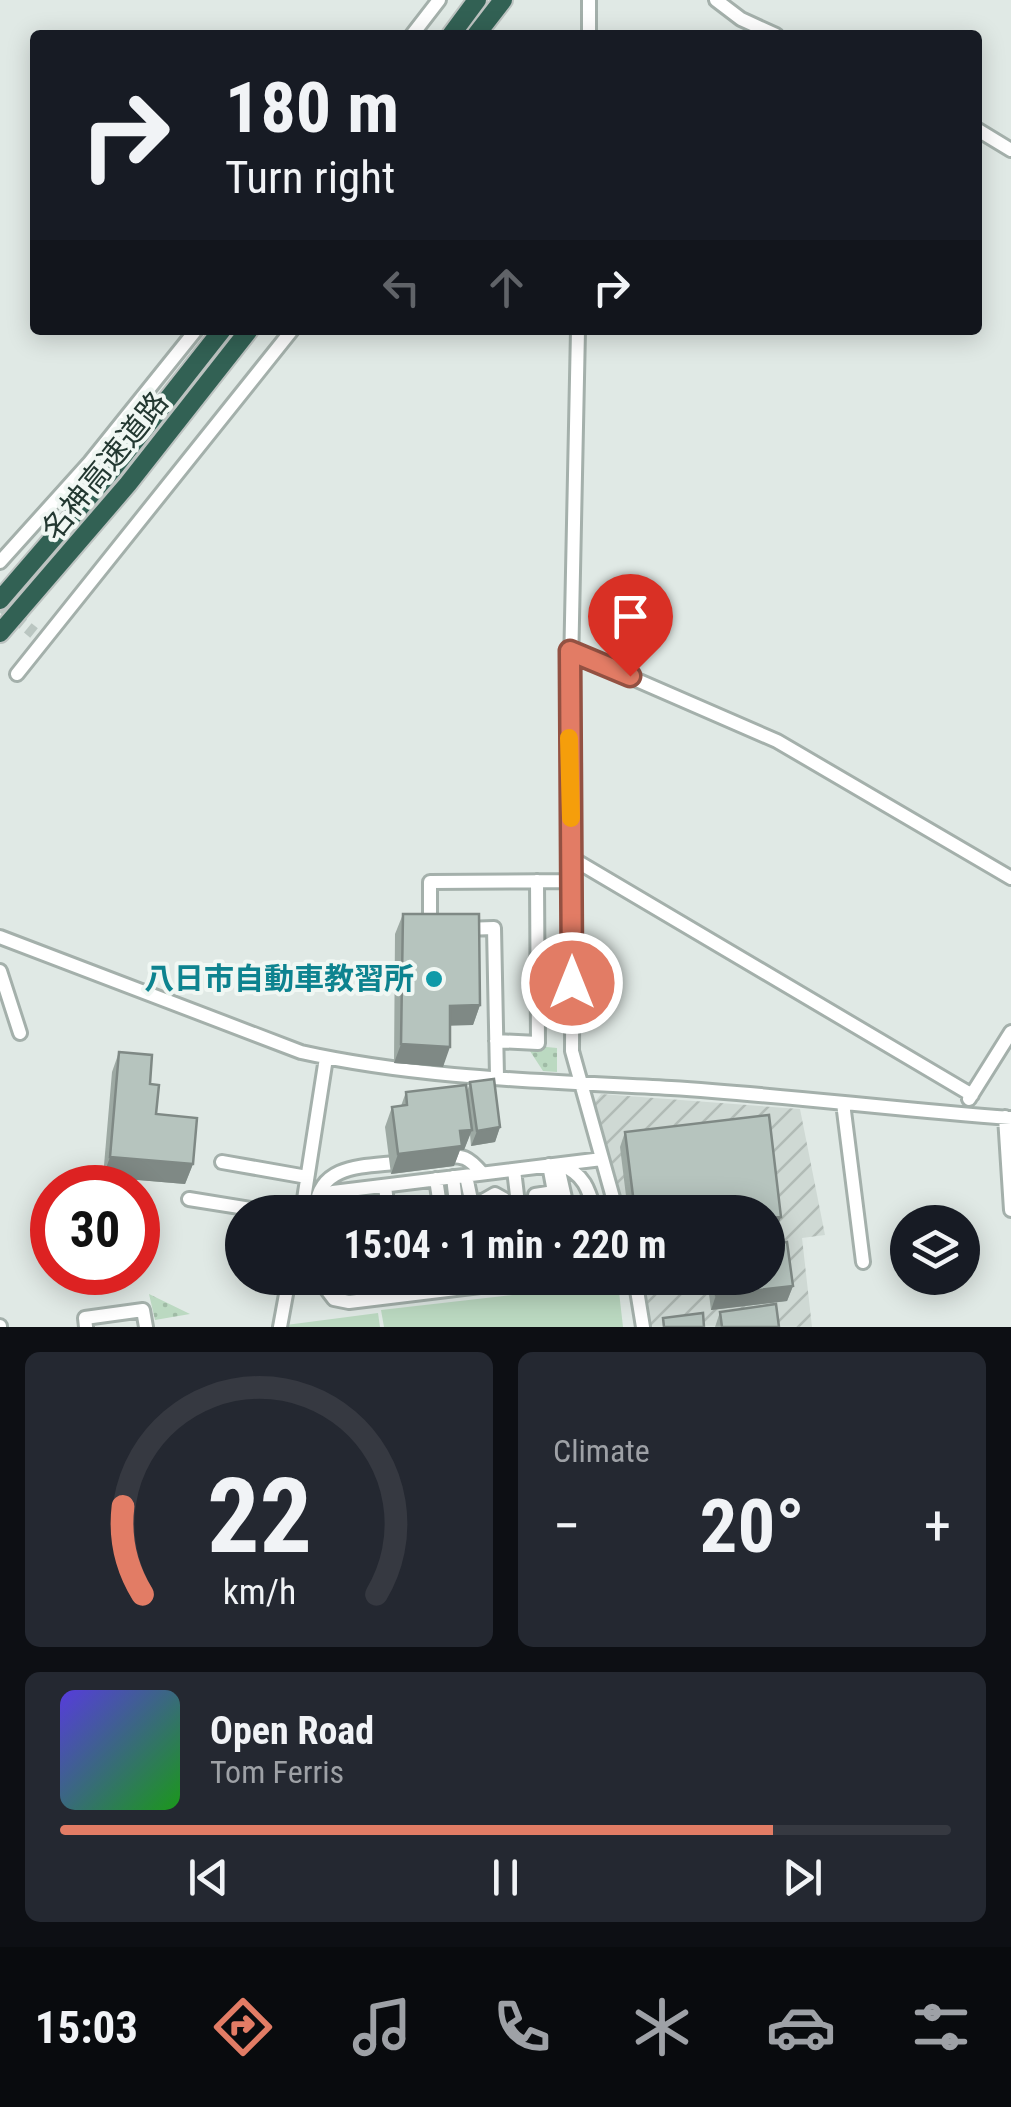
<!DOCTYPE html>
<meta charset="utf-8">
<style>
:root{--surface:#171b24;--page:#242831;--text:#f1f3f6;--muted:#9ea1a6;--line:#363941;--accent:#e27c65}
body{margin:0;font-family:"Roboto Condensed","Noto Sans JP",sans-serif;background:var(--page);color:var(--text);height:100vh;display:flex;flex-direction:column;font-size:38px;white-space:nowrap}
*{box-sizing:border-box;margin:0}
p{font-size:32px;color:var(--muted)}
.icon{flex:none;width:55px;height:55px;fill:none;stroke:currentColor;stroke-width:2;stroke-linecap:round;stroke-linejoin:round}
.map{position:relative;height:1327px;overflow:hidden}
.sheet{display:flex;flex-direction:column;gap:25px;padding:25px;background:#0d0f14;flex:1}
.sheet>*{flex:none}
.banner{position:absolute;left:30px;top:30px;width:952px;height:305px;border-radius:10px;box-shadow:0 5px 25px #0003;background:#171b24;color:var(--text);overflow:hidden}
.controls{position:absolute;left:890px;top:1205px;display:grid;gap:20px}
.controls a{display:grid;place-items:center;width:90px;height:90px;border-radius:50%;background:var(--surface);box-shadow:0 5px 25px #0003;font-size:50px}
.speed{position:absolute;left:30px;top:1165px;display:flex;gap:20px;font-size:50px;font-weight:700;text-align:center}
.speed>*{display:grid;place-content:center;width:130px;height:130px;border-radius:50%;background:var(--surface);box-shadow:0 5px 25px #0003;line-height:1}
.speed .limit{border:15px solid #d22;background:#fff;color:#111}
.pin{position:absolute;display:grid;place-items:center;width:85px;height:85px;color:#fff;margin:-102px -42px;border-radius:50% 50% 50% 0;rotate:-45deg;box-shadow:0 0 10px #0007}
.pin .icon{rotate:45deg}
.me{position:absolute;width:110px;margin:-55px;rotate:0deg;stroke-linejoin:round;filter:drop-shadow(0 0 8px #0008)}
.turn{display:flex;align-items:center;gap:35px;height:210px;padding:0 30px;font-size:45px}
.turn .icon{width:130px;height:130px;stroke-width:2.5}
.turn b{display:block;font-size:70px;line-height:85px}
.lanes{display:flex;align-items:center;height:95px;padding:0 30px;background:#0003;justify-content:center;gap:50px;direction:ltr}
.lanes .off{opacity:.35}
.big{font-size:75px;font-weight:700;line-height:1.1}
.sheet .tile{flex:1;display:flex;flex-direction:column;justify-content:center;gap:15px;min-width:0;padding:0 35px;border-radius:15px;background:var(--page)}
.sheet .dial{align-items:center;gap:0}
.dial svg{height:260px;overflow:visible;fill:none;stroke:var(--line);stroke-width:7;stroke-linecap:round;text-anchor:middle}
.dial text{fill:var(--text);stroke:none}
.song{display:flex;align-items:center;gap:30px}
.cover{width:120px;height:120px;border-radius:15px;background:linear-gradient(135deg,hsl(250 70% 55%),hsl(120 70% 35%))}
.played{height:10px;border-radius:5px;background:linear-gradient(90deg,var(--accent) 80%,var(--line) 80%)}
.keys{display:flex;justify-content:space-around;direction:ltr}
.heat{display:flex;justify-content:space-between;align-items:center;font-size:55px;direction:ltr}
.sheet .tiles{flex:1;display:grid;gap:25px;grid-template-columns:1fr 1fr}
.tile:last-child{grid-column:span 2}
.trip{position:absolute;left:225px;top:1195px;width:560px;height:100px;border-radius:50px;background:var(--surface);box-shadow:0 5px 25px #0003;font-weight:700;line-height:100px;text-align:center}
.tab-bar{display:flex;height:160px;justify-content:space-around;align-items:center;background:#090b0e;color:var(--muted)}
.tab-bar .icon{width:70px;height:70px}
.tab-bar .selected{color:var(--accent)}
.tab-bar b{font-size:45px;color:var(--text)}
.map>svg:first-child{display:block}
.industrial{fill:url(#industrial-furrows)}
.park{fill:url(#park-dots)}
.pitch{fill:#bbd9c1}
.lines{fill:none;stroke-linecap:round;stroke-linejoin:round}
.minor-tunnel{stroke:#bac6c1;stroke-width:12;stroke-dasharray:12 6;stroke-linecap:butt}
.minor-casing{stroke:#a4b0ab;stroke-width:18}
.highway-casing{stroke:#bdc3c1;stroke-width:22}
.minor{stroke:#fff;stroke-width:12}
.highway{stroke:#326154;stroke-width:18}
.wall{fill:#9da9a3}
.shaded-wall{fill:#7f8985}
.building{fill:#b6c4be;stroke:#7f8985;stroke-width:2.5}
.route-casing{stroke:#935142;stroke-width:25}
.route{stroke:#e27c65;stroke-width:18}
.slow{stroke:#f59e0b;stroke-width:18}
.culture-dot{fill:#0f9aa8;stroke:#f0f7f3;stroke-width:4}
.labels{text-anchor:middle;stroke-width:8;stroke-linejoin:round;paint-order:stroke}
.street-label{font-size:30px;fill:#233831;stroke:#f0f7f3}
.culture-label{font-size:30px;font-weight:bold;fill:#0d838f;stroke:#f0f7f3;text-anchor:end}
</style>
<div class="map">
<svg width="1011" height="1327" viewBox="0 0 1011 1327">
<defs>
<pattern id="industrial-furrows" width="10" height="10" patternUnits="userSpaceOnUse" patternTransform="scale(2.5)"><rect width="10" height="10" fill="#cfd9d4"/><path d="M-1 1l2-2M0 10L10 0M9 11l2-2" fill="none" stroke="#b1bbb6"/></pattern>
<pattern id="park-dots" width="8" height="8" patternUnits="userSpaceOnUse" patternTransform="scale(2.5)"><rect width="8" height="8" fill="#bbd9c1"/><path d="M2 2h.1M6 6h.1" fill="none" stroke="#a0bba6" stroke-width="1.8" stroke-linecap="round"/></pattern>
</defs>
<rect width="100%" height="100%" fill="#e0e9e5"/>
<path class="industrial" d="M601,1094L800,1109L825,1235L802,1238L812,1327H651L644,1278H768V1212H626L595,1102Z"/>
<path class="park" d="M526,1045L557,1048V1072L543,1071Z
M149,1294L190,1314L155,1320Z"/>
<path class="pitch" d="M618,1283L623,1327H384L381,1310Z
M378,1313L380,1327H286V1325Z"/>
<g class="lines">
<path class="minor-tunnel" d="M0,605L34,633"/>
<defs>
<path id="minor" d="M716,0L741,19L776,35
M412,35L439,0
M589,35V0
M978,130L1011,150
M578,330L569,765L573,859L572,1051L617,1212
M0,562L90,462L196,330
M570,651L777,741L1011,878
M17,674L292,330
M573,859L972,1095
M430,927V882L572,881
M463,929L494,928L497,1076
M0,937L301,1052C422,1079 548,1081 671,1088C784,1095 898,1110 1011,1118
M0,971L20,1033
M496,1041L538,1043L537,881
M969,1099L1011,1032
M843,1103L863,1262
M1005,1117L1011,1210
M442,1157C463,1154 469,1158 482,1173
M222,1162L307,1177
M560,1165C584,1173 589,1190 595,1212
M558,1167L568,1211
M514,1170L519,1212
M466,1176L471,1200L481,1202L495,1194L504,1199L506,1212
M453,1177L457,1212
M385,1186L388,1212
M189,1199L270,1212
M316,1207C320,1162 368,1167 403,1162
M302,1212L326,1058
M316,1212V1207L333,1192L602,1159
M401,1212L411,1204L424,1210L434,1207L439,1199L436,1179
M536,1212L535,1195L554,1192L549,1165
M557,1212L594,1208
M318,1278L334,1299L349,1302L546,1278
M335,1278L346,1282L355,1278
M379,1278L384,1297
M398,1278L400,1295
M635,1278L643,1327
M0,1326V1327
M86,1327L85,1318L143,1310L146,1327
M280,1327L289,1278"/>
<path id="highway" d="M451,35L477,0
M476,35L503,0
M0,600L112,470L222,330
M0,633L128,484L249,330"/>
</defs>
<use href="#minor" class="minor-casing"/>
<use href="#highway" class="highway-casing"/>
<use href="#minor" class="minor"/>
<use href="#highway" class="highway"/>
</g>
<path class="wall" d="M403,914L480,1005L473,1025H450L443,1067L394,1063L395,934Z
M119,1052L150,1084L156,1114L193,1164L185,1184L103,1177L112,1072Z
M470,1082L500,1127L495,1142L471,1146L470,1134L464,1150H460L454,1166L391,1174L385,1127L392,1107L401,1106L406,1092H467Z
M769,1115L781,1217L775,1232L768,1233V1212H628L620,1147L625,1132Z
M707,1278H768L793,1286L787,1301L711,1310Z
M720,1312L779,1327H715Z"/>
<path class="shaded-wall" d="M480,1005L473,1025L442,1026L450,1006Z
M401,1044L450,1047L443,1067L394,1063Z
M500,1127L495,1142L471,1146L477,1131Z
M472,1130L464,1150H460L454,1166L391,1174L398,1154L460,1131Z
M110,1157L193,1164L185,1184L103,1177Z
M781,1217L775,1232L768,1233V1218Z
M793,1286L787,1301L711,1310L716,1295Z"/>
<path class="building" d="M403,914H479L480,1005L450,1006V1047L401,1044Z
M119,1052L152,1055L150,1084L159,1085L156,1114L197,1118L193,1164L110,1157Z
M494,1079L500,1127L477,1131L470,1082Z
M466,1085L472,1130L460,1131L462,1146L398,1154L392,1107L407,1105L406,1092Z
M769,1115L781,1217L768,1218V1212H635L625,1132Z
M787,1242L793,1286L716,1295L714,1278H768V1245Z
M776,1304L779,1327H722L720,1312Z
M703,1313L704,1327H664L663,1318Z"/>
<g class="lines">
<defs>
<path id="route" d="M572,983L570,651L630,676"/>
</defs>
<use href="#route" class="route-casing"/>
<use href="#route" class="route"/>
<path class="slow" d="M569,738L571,818"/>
</g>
<circle class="culture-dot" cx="434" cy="979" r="10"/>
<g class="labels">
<g class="street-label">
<text transform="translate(105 466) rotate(-51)" y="10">名神高速道路</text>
</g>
<g class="culture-label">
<text x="414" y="989">八日市自動車教習所</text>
</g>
</g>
</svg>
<div class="controls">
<a><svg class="icon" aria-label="layers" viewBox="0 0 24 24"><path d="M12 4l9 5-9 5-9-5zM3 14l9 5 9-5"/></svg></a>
</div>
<div class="speed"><div class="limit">30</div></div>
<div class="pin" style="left:630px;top:676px;background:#d93025"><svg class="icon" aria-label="arrive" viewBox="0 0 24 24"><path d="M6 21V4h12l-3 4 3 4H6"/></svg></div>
<svg class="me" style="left:572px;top:983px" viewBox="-20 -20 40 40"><circle r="17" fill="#e27c65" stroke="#fff" stroke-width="3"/><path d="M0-11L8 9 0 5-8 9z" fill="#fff"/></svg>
<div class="trip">15:04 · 1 min · 220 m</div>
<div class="banner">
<div class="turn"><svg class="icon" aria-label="right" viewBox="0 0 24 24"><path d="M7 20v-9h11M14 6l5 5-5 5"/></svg><div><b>180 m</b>Turn right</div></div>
<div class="lanes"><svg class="icon off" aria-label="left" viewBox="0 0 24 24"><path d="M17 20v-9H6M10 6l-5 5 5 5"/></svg><svg class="icon off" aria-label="ahead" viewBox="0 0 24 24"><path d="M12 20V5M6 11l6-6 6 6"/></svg><svg class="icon" aria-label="right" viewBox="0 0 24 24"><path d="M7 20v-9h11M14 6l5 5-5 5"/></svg></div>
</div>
</div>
<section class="sheet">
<div class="tiles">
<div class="tile dial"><svg viewBox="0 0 100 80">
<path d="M14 69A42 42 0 1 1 86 69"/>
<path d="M14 69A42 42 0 0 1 8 42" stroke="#e27c65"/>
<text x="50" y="56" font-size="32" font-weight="700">22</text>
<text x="50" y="72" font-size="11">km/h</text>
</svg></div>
<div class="tile"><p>Climate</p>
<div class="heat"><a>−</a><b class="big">20°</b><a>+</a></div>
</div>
<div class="tile">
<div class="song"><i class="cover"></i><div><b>Open Road</b><p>Tom Ferris</p></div></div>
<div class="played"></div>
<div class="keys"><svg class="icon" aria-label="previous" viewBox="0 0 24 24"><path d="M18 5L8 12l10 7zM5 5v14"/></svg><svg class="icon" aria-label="pause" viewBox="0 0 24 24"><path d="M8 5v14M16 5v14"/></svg><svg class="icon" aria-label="next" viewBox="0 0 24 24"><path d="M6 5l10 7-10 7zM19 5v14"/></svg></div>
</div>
</div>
</section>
<nav class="tab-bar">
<b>15:03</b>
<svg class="icon selected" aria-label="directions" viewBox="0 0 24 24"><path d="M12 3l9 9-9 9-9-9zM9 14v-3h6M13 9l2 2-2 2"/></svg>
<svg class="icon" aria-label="music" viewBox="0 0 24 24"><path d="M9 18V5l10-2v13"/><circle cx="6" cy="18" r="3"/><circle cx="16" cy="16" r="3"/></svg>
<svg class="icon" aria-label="phone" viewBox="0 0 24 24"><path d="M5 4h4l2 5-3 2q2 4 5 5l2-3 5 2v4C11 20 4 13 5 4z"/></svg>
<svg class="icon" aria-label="climate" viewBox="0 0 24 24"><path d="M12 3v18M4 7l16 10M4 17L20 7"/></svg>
<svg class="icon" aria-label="car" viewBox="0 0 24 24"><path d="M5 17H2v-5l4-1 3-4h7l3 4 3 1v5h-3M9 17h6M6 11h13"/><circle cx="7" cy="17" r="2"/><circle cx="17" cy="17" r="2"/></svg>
<svg class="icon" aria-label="filters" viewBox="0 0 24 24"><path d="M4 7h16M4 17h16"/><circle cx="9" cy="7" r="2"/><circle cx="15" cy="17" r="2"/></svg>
</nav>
